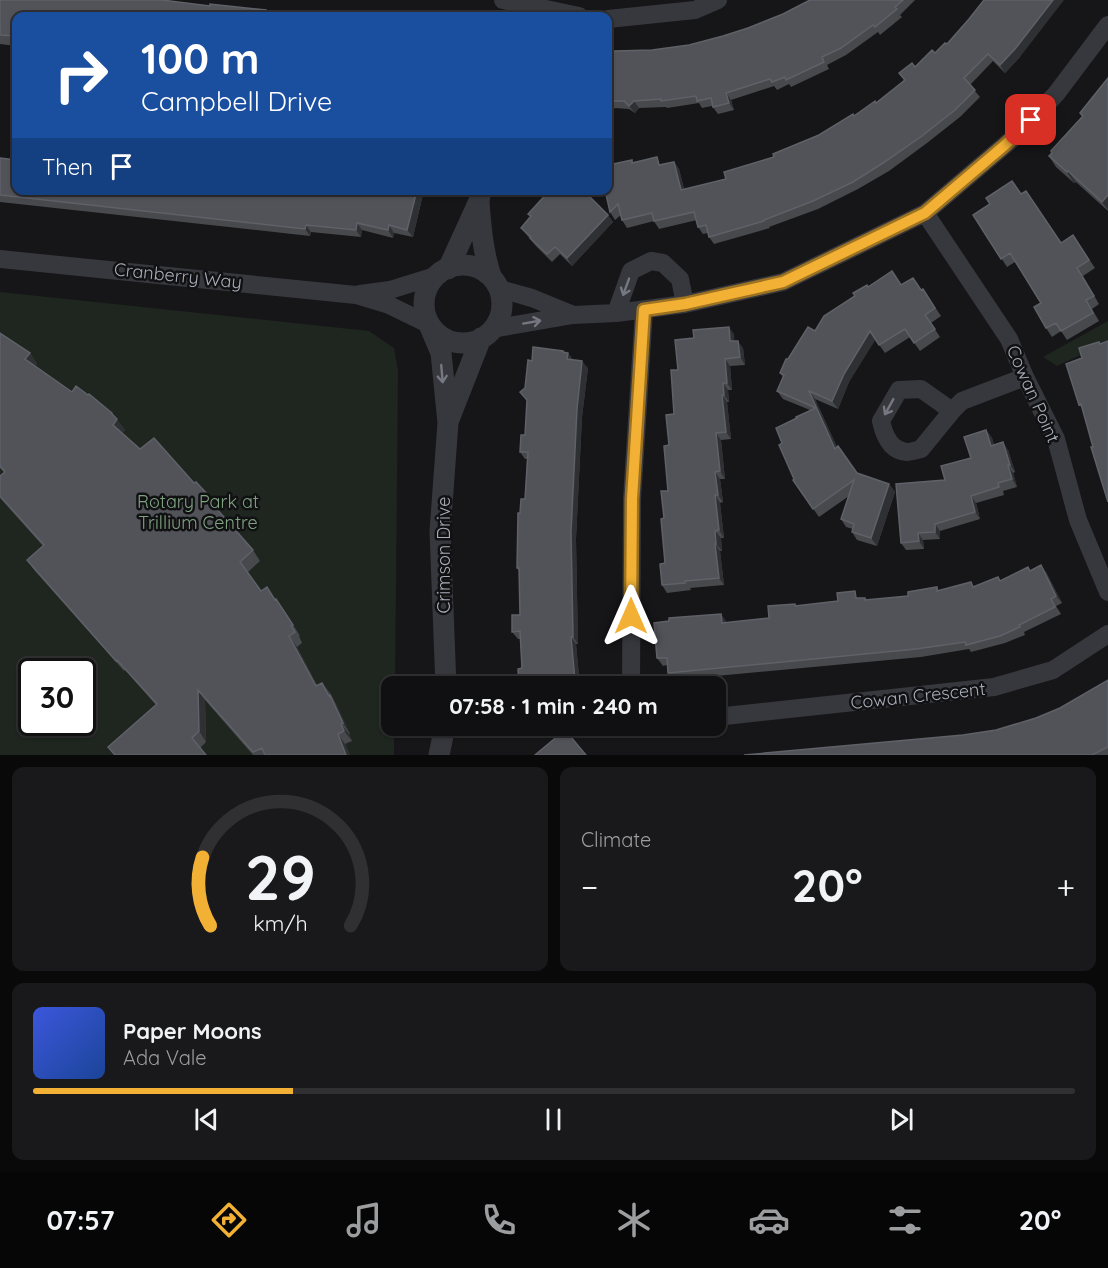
<!DOCTYPE html>
<meta charset="utf-8">
<style>
:root{--surface:#101012;--page:#19191b;--text:#f1f3f6;--muted:#9c9d9f;--line:#303032;--accent:#f2b134}
body{margin:0;font-family:Quicksand,sans-serif;background:var(--page);color:var(--text);height:100vh;display:flex;flex-direction:column;font-size:22px;white-space:nowrap}
*{box-sizing:border-box;margin:0}
p{font-size:20px;color:var(--muted)}
.icon{flex:none;width:33px;height:33px;fill:none;stroke:currentColor;stroke-width:2;stroke-linecap:round;stroke-linejoin:round}
.map{position:relative;height:755px;overflow:hidden}
.side{display:flex;flex-direction:column;gap:12px;padding:12px;background:#09090a;flex:1}
.side>*{flex:none}
.hud{position:absolute;left:12px;top:12px;width:600px;height:183px;border-radius:12px;box-shadow:0 2px 4px #0004,0 0 0 2px var(--line);background:#1a4fa0;color:#fff;overflow:hidden}
.speed{position:absolute;left:18px;top:658px;display:flex;gap:12px;font-size:30px;font-weight:700;text-align:center}
.speed>*{display:grid;place-content:center;width:78px;height:78px;border-radius:50%;background:var(--surface);box-shadow:0 2px 4px #0004,0 0 0 2px var(--line);line-height:1}
.speed .limit{border:3px solid #111;border-radius:9px;background:#fff;color:#111}
.pin{position:absolute;display:grid;place-items:center;width:51px;height:51px;color:#fff;margin:-26px;border-radius:12px;box-shadow:0 3px 9px #0006}
.me{position:absolute;width:66px;margin:-33px;rotate:0deg;stroke-linejoin:round;filter:drop-shadow(0 0 4px #0008)}
.turn{display:flex;align-items:center;gap:21px;height:126px;padding:0 30px;font-size:27px}
.turn .icon{width:78px;height:78px;stroke-width:2.5}
.turn b{display:block;font-size:42px;line-height:51px}
.then{display:flex;align-items:center;height:57px;padding:0 30px;background:#0003;gap:12px;font-size:22px}
.big{font-size:45px;font-weight:800;line-height:1.1}
.side .tile{flex:1;display:flex;flex-direction:column;justify-content:center;gap:9px;min-width:0;padding:0 21px;border-radius:12px;background:var(--page)}
.side .dial{align-items:center;gap:0}
.dial svg{height:156px;overflow:visible;fill:none;stroke:var(--line);stroke-width:7;stroke-linecap:round;text-anchor:middle}
.dial text{fill:var(--text);stroke:none}
.song{display:flex;align-items:center;gap:18px}
.cover{width:72px;height:72px;border-radius:9px;background:linear-gradient(135deg,hsl(230 70% 55%),hsl(220 70% 35%))}
.played{height:6px;border-radius:3px;background:linear-gradient(90deg,var(--accent) 25%,var(--line) 25%)}
.keys{display:flex;justify-content:space-around;direction:ltr}
.heat{display:flex;justify-content:space-between;align-items:center;font-size:33px;direction:ltr}
.side .tiles{flex:1;display:grid;gap:12px;grid-template-columns:1fr 1fr}
.tile:last-child{grid-column:span 2}
.trip{position:absolute;left:381px;top:676px;width:345px;height:60px;border-radius:12px;background:var(--surface);box-shadow:0 2px 4px #0004,0 0 0 2px var(--line);font-weight:800;line-height:60px;text-align:center}
.tabs{display:flex;height:96px;justify-content:space-around;align-items:center;background:#060607;color:var(--muted)}
.tabs .icon{width:42px;height:42px}
.tabs .selected{color:var(--accent)}
.tabs b{font-size:27px;color:var(--text)}
.map>svg:first-child{display:block}
.green{fill:#1e261f;fill-rule:evenodd}
.lines{fill:none;stroke-linecap:round;stroke-linejoin:round}
.minor{stroke:#37383d;stroke-width:18}
.tertiary{stroke:#37383d;stroke-width:21}
.wall{fill:#47494d}
.shaded-wall{fill:#2f3033}
.building{fill:#525359;stroke:#5f6168;stroke-width:1.5}
.oneway{stroke:#757881}
.route-casing{stroke:#9d7322;stroke-width:15}
.route{stroke:#f2b134;stroke-width:10}
.labels{text-anchor:middle;stroke-width:5;stroke-linejoin:round;paint-order:stroke}
.street-label{font-size:18px;fill:#a8adb8;stroke:#111113}
.park-label{font-size:18px;fill:#7fa381;stroke:#111113}
</style>
<div class="map">
<svg width="1108" height="755" viewBox="0 0 1108 755">
<rect width="100%" height="100%" fill="#161618"/>
<path class="green" d="M0,292L369,331L394,348L398,371L395,687H392V726H394V755H0ZM32,672H82V723H32Z
M1108,321V342L1057,366L1043,357Z"/>
<g class="lines">
<path class="minor" d="M503,0L579,16
M608,19L695,10L718,0
M925,213L1009,339L1025,377L1056,439L1078,520L1108,592
M0,259L356,295L389,305L428,324
M500,289L532,298L571,314
M360,294L390,290L435,276
M616,313L631,271L651,261L663,263L680,279L685,304
M492,329L573,315L616,313L685,304L783,282L925,213L1019,133L1056,94L1108,25
M952,411L921,389L899,390L881,421C884,435 890,451 907,452C911,452 917,450 921,449L952,411L962,401L1025,377
M631,687L632,499L644,310
M716,717L994,687L1053,670L1108,634"/>
<path class="tertiary" d="M524,16L528,0
M479,202C481,228 483,252 491,276
M424 304a39 39 0 1 1 78 0a39 39 0 1 1-78 0Z
M448,269L479,201L481,190
M430,327L441,353L448,423L440,531L446,687
M448,422L481,338
M439,755L445,726"/>
</g>
<path class="wall" d="M0,0L210,6L266,10L16,16V46L0,44Z
M810,0H915L900,15L902,17L880,35L878,32L846,55L827,65L829,69L791,87L789,84L777,90L774,86L731,100L734,110L718,114L712,106L702,108L699,103L667,108L666,107L639,108L635,113L629,109L615,108L610,113L608,109V51H615L652,50L689,45L723,36L748,28L783,14Z
M947,44L1020,57L1005,73L993,61L970,85L980,97L960,117L927,143L889,171L858,189L818,209L769,227L770,228L714,244L709,237L708,233L703,234L698,227L697,220L659,229L654,221L627,228L622,220L621,215L615,220L610,212L632,160L634,163L662,165L674,162L679,169L684,189L726,179L819,135L876,103L904,80L899,73L915,67Z
M1108,78V211L1076,182L1074,183L1056,167L1049,156L1082,117L1080,113Z
M0,158L320,194L321,190H424L413,237L394,233L393,238L362,230L361,237L311,232L310,236L0,202Z
M1021,194L1061,243L1073,235L1095,268L1083,276L1099,304L1092,309L1099,321L1067,340L1061,331L1052,337L1046,328L1041,303L1015,262L1007,267L973,215Z
M528,214L608,215L613,222L572,266L560,254L552,262L535,245L521,228L530,217Z
M901,285L921,290L923,289L941,316L931,323L940,337L920,351L910,337L885,353L875,339L849,382L838,409L815,399L837,447L857,473L889,484L895,492L877,546L857,540L852,532L853,529L846,527L841,519L849,496L819,517L793,480L794,479L782,443L797,418L810,410L783,399L777,391L783,377L780,373L788,359L815,331L855,296L868,287Z
M0,333L30,353L37,364L35,366L72,392L112,413L125,430L122,433L140,449L194,483L210,497L217,508L216,509L253,550L260,561L248,572L261,591L275,599L284,610L300,636H299L302,643L297,647L317,685L322,683L330,693L337,706L350,734H349L352,741L345,744L350,755H253L205,700L206,742L200,748L206,755H114L108,747L156,705L125,670L124,671L35,571L27,560L43,546L0,498V476L4,472L0,468Z
M734,334V341L743,348L745,365L730,366L732,390H728L729,402H727L731,439L721,440L725,479H720L723,502L720,503L724,538H721L722,551H720L724,585L690,588L691,590L667,593L662,585L665,563L664,518L668,491L669,445L674,414L678,370Z
M563,351L564,352L568,353L573,360L588,368L582,417L576,539L578,644H576L580,687H519L522,668L520,639H518L512,632L520,615L519,571L517,568L520,513L525,499L527,459H525L520,452L525,435L527,401L520,392L525,388L532,361Z
M986,430L992,438L994,445L1008,450L1015,472L1013,473L1017,487L1003,491L1004,495L976,503L980,519L940,531V539L923,540L924,549L906,550L901,543L945,480L971,458Z
M1028,567L1030,570L1046,572L1062,603L1056,606L1061,614L1024,632L1025,635L1005,643L971,652L969,649L921,657L673,680L668,673L667,665L663,666L657,658L669,621L721,614L726,623L769,618L796,606L865,598L867,600L908,596L937,587L939,591L975,587L998,577L1001,581Z
M1108,680V755H744L963,735L996,730L1036,718L1060,708Z
M523,726H561L526,730Z"/>
<path class="shaded-wall" d="M1053,0H1064L1020,57L1005,73L1000,65Z
M726,93L731,100L734,110L729,103Z
M634,101L639,108L635,113L629,106Z
M674,162L679,169L686,197L681,190Z
M1068,171L1076,182L1074,183L1067,172Z
M417,190H424L413,237L407,230Z
M1108,195V210L1102,202Z
M608,215L613,222L572,266L567,258Z
M357,223L362,230L361,237L356,230Z
M306,225L311,232L310,236L305,229Z
M389,225L394,233L393,238L388,230Z
M1077,268L1083,276L1099,304L1094,296Z
M729,327L734,334L735,349L730,341Z
M870,331L876,339L849,382L838,409L832,401L844,374Z
M738,341L743,348L745,365L740,357Z
M563,351L567,357L568,353L573,360L572,366L563,352Z
M30,353L37,364L33,370L25,359Z
M725,359L730,366L732,390L727,383Z
M582,361L588,368L582,417L576,539L578,644L573,637L571,532L577,409Z
M723,383L728,390L729,402L724,395Z
M809,391L815,399L841,456L835,449Z
M722,395L727,402L731,439L726,432Z
M112,413L125,430L120,436L113,425L112,414Z
M986,430L992,438L996,453L991,446Z
M716,433L721,440L725,479L720,471Z
M1003,442L1008,450L1015,472L1010,465Z
M1008,465L1013,473L1017,487L1012,479Z
M715,472L720,479L723,502L718,495Z
M889,484L895,492L877,546L871,538Z
M715,495L720,503L724,538L719,530Z
M971,496L976,503L980,519L975,512Z
M935,524L940,531V539L935,532Z
M715,531L721,538L722,551L716,544Z
M918,533L923,540L924,549L919,541Z
M715,544L720,551L724,585L719,578Z
M1041,565L1046,572L1062,603L1056,596Z
M721,614L726,621L727,630L722,623Z
M289,636L297,647L323,697L316,686Z
M571,637L576,644L580,687L575,681Z
M322,683L337,706L350,734L343,723Z
M198,690L205,700L206,742L199,731Z
M341,724L349,734L352,741L344,731Z
M338,734L345,744L350,755H346Z"/>
<path class="building" d="M0,0H162L210,6V4L266,10V12L300,16H16V36L0,35Z
M810,0H903L895,7L897,9L875,27L873,25L841,48L822,57L824,62L786,80L785,77L772,82L770,79L726,93L729,103L713,107L711,98L697,101L696,96L661,101V99L634,101L629,106L624,101H610L608,103V51H615L652,50L689,45L723,36L748,28L783,14Z
M984,0H1053L1015,49L1000,65L988,54L964,78L975,90L955,110L922,136L883,163L853,182L813,201L764,220V221L709,237L706,225L698,227L694,212L654,221L652,213L622,220L618,204L610,212L605,190H608V165L632,160V163L657,157L659,165L674,162L681,190L726,179L724,172L774,157L773,154L819,135L853,114L854,116L875,101L876,103L905,80L899,73L912,63L915,67L932,50L935,53L945,43L947,44L969,19Z
M1108,78V195L1102,202L1068,171L1067,172L1049,156L1052,153L1051,151L1083,116L1080,113Z
M0,158L16,160V190H293L320,194L321,190H417L407,230L389,225L388,230L357,223L356,230L306,225L305,229L0,195Z
M1012,181L1021,194L1026,191L1061,243L1073,235L1089,260L1077,268L1094,296L1086,300L1093,313L1061,331L1056,323L1046,328L1034,307L1041,303L1010,253L1001,259L973,215L990,204L986,198Z
M550,190H583L608,215L567,258L555,247L547,254L530,238L531,237L521,228L531,216L528,214Z
M892,271L901,285L913,278L921,290L923,289L935,308L925,315L935,329L914,343L905,329L879,345L870,331L844,374L832,401L809,391L835,449L838,446L857,473L889,484L871,538L852,532L854,524L841,519L854,480L813,509L793,480L794,479L779,445L782,443L776,428L797,418L796,417L816,408L777,391L784,375L780,373L786,359H788L808,327L815,331L824,316L855,296L853,293L867,285L868,287Z
M729,327L730,341H738L740,357L725,359L727,383H723L724,395H722L726,432L716,433L720,471L715,472L718,495H715L719,530L715,531L716,544H715L719,578L685,581V583L662,585L660,564L665,563L661,519L664,518L661,491H668L664,446L669,445L666,415L674,414L671,370H678L675,340L694,338L693,330Z
M0,333L30,353L25,359L72,392L76,386L88,395L89,394L112,413V414L117,419L113,425L140,449L154,438L194,483L196,482L210,497L208,499L253,550L240,562L261,591L267,587L275,600L276,599L293,625L291,626L295,632L289,636L316,686L322,683L329,696L330,695L343,723L341,724L344,731L338,734L346,755H265L262,748L253,752L198,690L199,731L192,738L206,755H115L108,747L157,704L117,660L116,661L27,560L44,545L0,496V476L5,472L0,466Z
M1108,341V502L1091,447H1093L1081,404L1079,405L1066,364L1082,358L1079,348L1099,342L1100,344Z
M533,347L563,351V352L568,353L567,359L582,361L577,409L571,532L573,637H571L575,681H570L571,687H519L518,669L522,668L520,631L512,632V615H520L519,568H517L518,513H520L521,499H525L528,452H520L521,435H525L527,400L520,392L525,388L528,360L532,361Z
M986,430L991,446L1003,442L1010,465H1008L1012,479L998,483L999,487L971,496L975,512L935,524V532L918,533L919,541L901,543L896,484L945,480L941,466L971,458L964,437Z
M1041,565L1056,596L1051,599L1055,607L1019,625L1020,627L1000,636L966,645L965,642L916,649L668,673L667,658H657L654,623L669,621V618L721,614L722,623L769,618L768,606L795,604V606L838,601L837,593L855,591L856,598H865V600L908,596V592L937,587V591L971,582L973,587L998,577L1000,581L1028,567L1030,571Z
M1108,680V747L1092,755H744L963,735L996,730L1036,718L1060,708Z
M565,730L586,755H535Z"/>
<defs><path id="oneway-shaft" d="M-6 0H5M1.5-3L5.5 0L1.5 3" fill="none" stroke-width="1.6" stroke-linecap="round" stroke-linejoin="round" transform="scale(1.5)"/></defs>
<g class="oneway">
<use href="#oneway-shaft" transform="translate(626 287) rotate(110)"/>
<use href="#oneway-shaft" transform="translate(532 322) rotate(-10)"/>
<use href="#oneway-shaft" transform="translate(442 374) rotate(85)"/>
<use href="#oneway-shaft" transform="translate(889 407) rotate(119)"/>
</g>
<g class="lines">
<defs>
<path id="route" d="M631,616L632,499L644,310L685,304L783,282L925,213L1005,145L1031,120"/>
</defs>
<use href="#route" class="route-casing"/>
<use href="#route" class="route"/>
</g>
<g class="labels">
<g class="street-label">
<text transform="translate(178 276) rotate(6)" y="6">Cranberry Way</text>
<text transform="translate(1033 394) rotate(66)" y="6">Cowan Point</text>
<text transform="translate(444 555) rotate(-90)" y="6">Crimson Drive</text>
<text transform="translate(918 696) rotate(-6)" y="6">Cowan Crescent</text>
</g>
<g class="park-label">
<text x="198" y="508">Rotary Park at<tspan x="198" dy="21">Trillium Centre</tspan></text>
</g>
</g>
</svg>
<div class="speed"><div class="limit">30</div></div>
<div class="pin" style="left:1031px;top:120px;background:#d93025"><svg class="icon" aria-label="arrive" viewBox="0 0 24 24"><path d="M6 21V4h12l-3 4 3 4H6"/></svg></div>
<svg class="me" style="left:631px;top:616px" viewBox="-20 -20 40 40"><path d="M0-17L14 15 0 8-14 15z" fill="#f2b134" stroke="#fff" stroke-width="4"/></svg>
<div class="trip">07:58 · 1 min · 240 m</div>
<div class="hud">
<div class="turn"><svg class="icon" aria-label="right" viewBox="0 0 24 24"><path d="M7 20v-9h11M14 6l5 5-5 5"/></svg><div><b>100 m</b>Campbell Drive</div></div>
<div class="then">Then<svg class="icon" aria-label="arrive" viewBox="0 0 24 24"><path d="M6 21V4h12l-3 4 3 4H6"/></svg></div>
</div>
</div>
<section class="side">
<div class="tiles">
<div class="tile dial"><svg viewBox="0 0 100 80">
<path d="M14 69A42 42 0 1 1 86 69"/>
<path d="M14 69A42 42 0 0 1 10 34" stroke="#f2b134"/>
<text x="50" y="56" font-size="32" font-weight="700">29</text>
<text x="50" y="72" font-size="11">km/h</text>
</svg></div>
<div class="tile"><p>Climate</p>
<div class="heat"><a>−</a><b class="big">20°</b><a>+</a></div>
</div>
<div class="tile">
<div class="song"><i class="cover"></i><div><b>Paper Moons</b><p>Ada Vale</p></div></div>
<div class="played"></div>
<div class="keys"><svg class="icon" aria-label="previous" viewBox="0 0 24 24"><path d="M18 5L8 12l10 7zM5 5v14"/></svg><svg class="icon" aria-label="pause" viewBox="0 0 24 24"><path d="M8 5v14M16 5v14"/></svg><svg class="icon" aria-label="next" viewBox="0 0 24 24"><path d="M6 5l10 7-10 7zM19 5v14"/></svg></div>
</div>
</div>
</section>
<nav class="tabs">
<b>07:57</b>
<svg class="icon selected" aria-label="directions" viewBox="0 0 24 24"><path d="M12 3l9 9-9 9-9-9zM9 14v-3h6M13 9l2 2-2 2"/></svg>
<svg class="icon" aria-label="music" viewBox="0 0 24 24"><path d="M9 18V5l10-2v13"/><circle cx="6" cy="18" r="3"/><circle cx="16" cy="16" r="3"/></svg>
<svg class="icon" aria-label="phone" viewBox="0 0 24 24"><path d="M5 4h4l2 5-3 2q2 4 5 5l2-3 5 2v4C11 20 4 13 5 4z"/></svg>
<svg class="icon" aria-label="climate" viewBox="0 0 24 24"><path d="M12 3v18M4 7l16 10M4 17L20 7"/></svg>
<svg class="icon" aria-label="car" viewBox="0 0 24 24"><path d="M5 17H2v-5l4-1 3-4h7l3 4 3 1v5h-3M9 17h6M6 11h13"/><circle cx="7" cy="17" r="2"/><circle cx="17" cy="17" r="2"/></svg>
<svg class="icon" aria-label="filters" viewBox="0 0 24 24"><path d="M4 7h16M4 17h16"/><circle cx="9" cy="7" r="2"/><circle cx="15" cy="17" r="2"/></svg>
<b>20°</b>
</nav>
